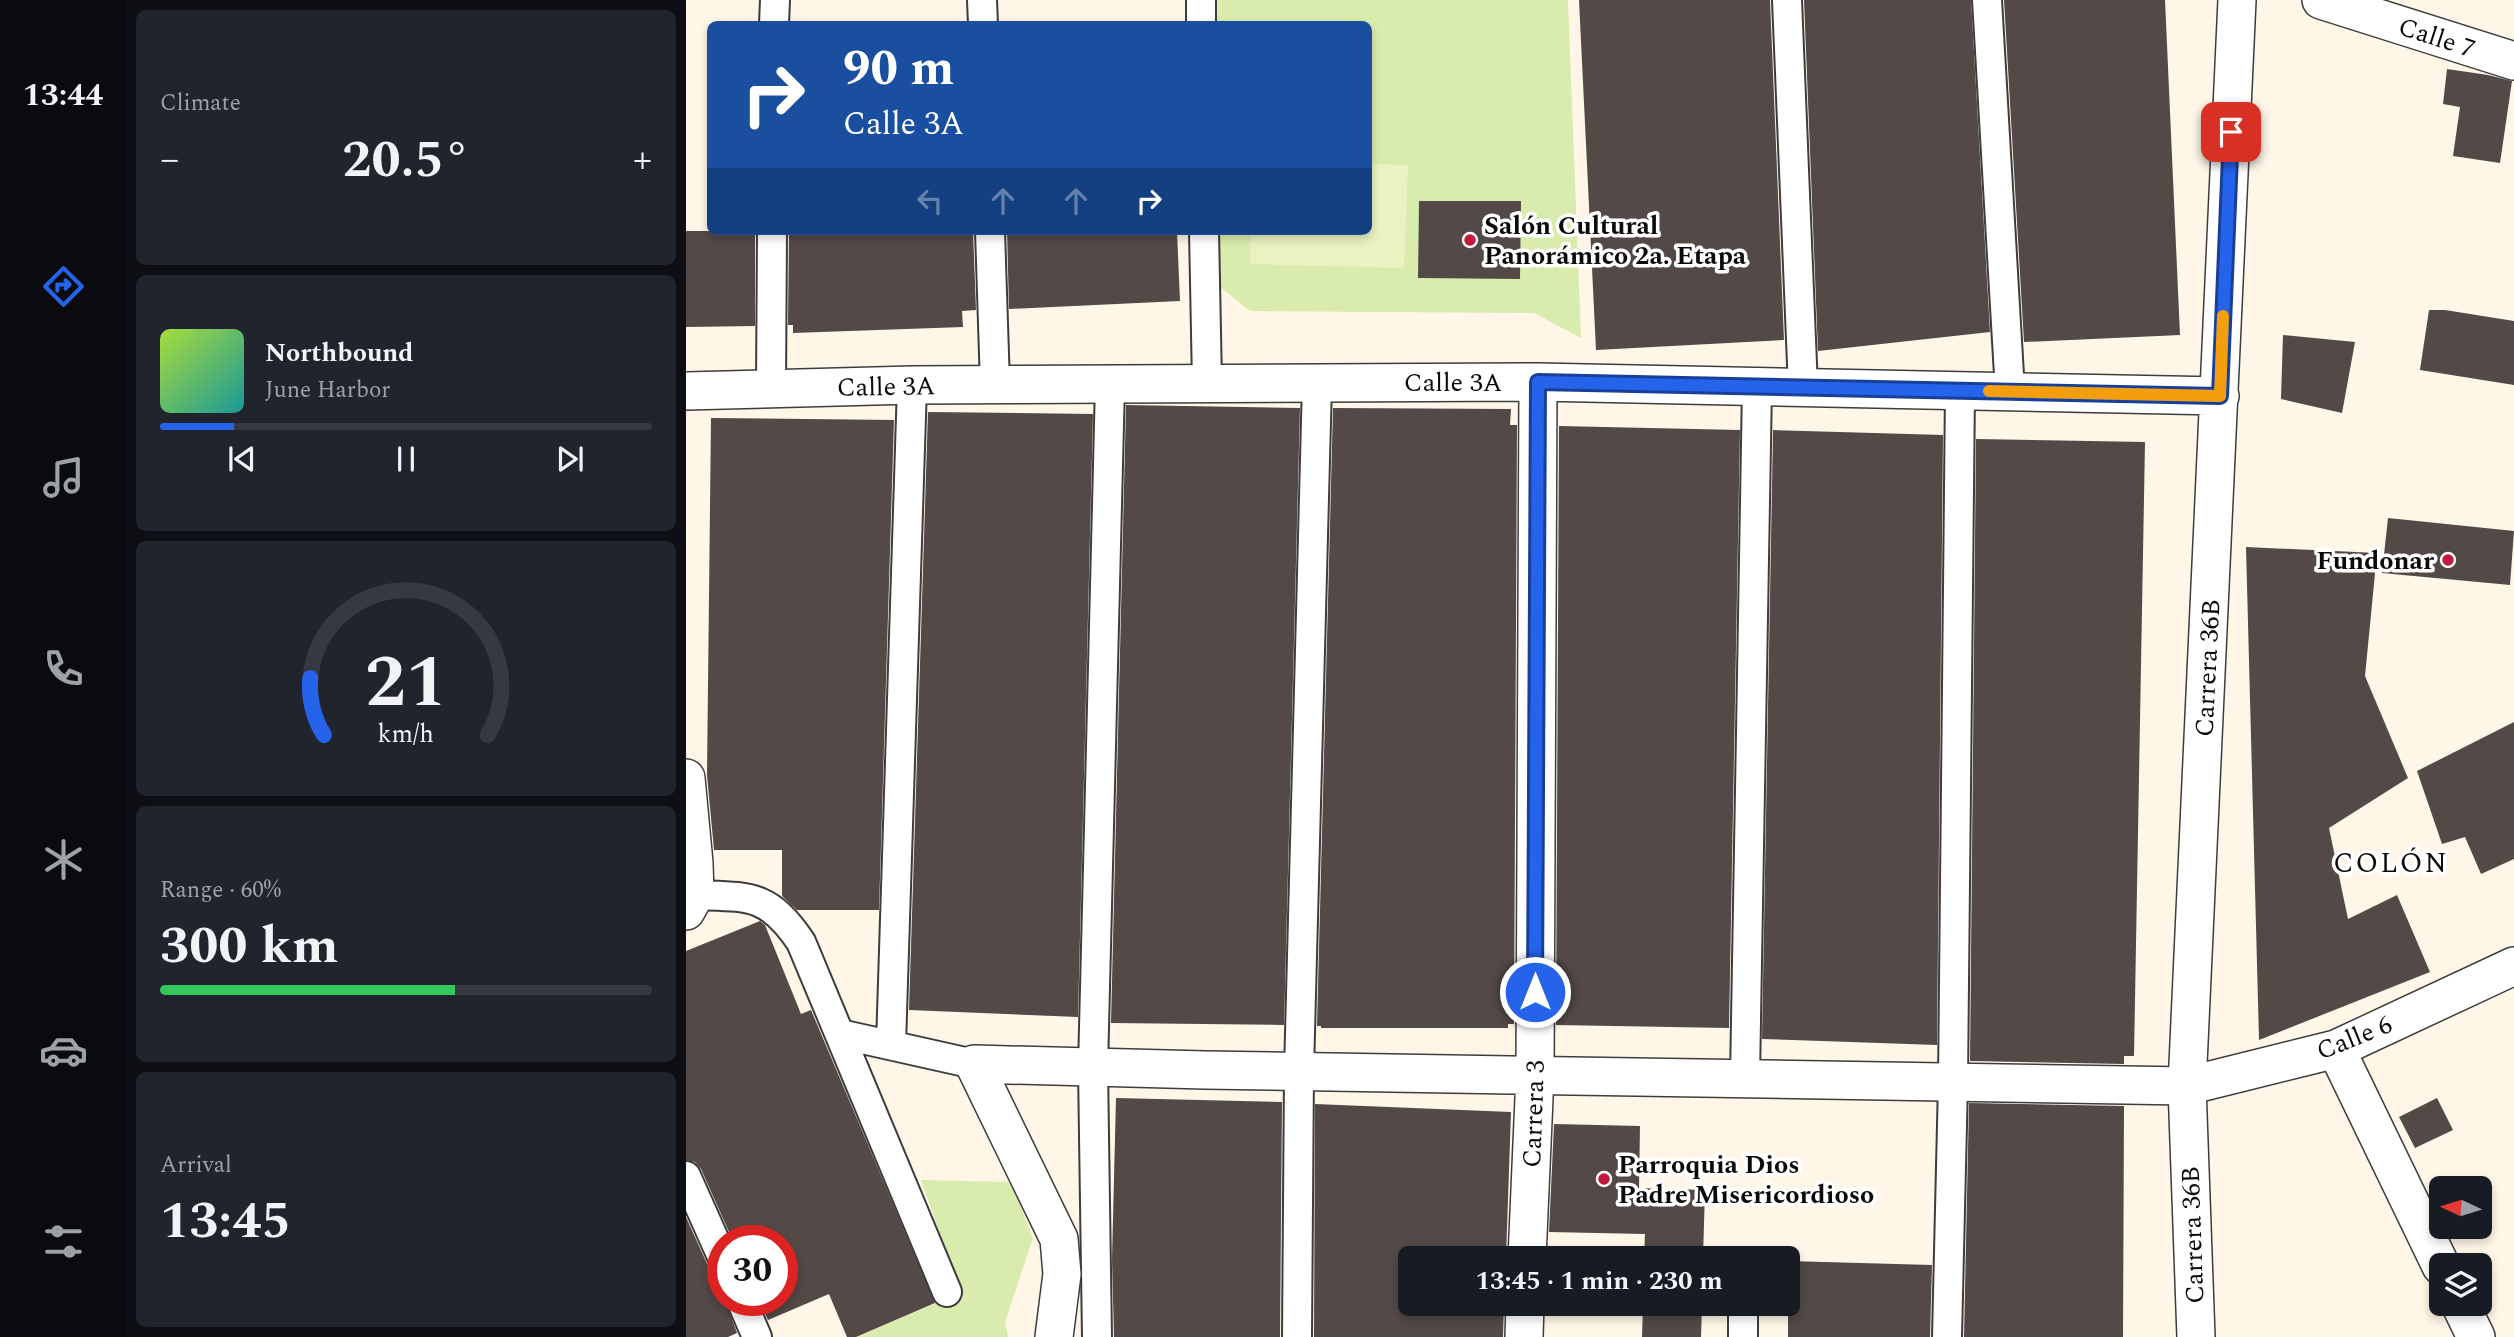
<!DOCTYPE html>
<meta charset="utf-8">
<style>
:root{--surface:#171b24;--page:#20242c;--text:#f1f3f6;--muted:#9ea1a6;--line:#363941;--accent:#2563eb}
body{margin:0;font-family:Spectral,serif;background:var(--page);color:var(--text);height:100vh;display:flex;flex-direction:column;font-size:26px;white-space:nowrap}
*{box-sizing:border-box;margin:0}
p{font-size:23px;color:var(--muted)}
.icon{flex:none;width:38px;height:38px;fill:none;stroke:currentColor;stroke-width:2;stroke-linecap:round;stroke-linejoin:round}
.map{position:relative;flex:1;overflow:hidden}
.drawer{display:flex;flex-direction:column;gap:10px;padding:10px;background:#0d0f14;width:560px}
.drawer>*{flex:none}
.hud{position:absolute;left:21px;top:21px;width:665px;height:214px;border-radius:10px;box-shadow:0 4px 10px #0003;background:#1a4fa0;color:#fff;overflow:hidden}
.needle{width:46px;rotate:274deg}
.controls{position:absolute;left:1743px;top:1176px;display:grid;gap:14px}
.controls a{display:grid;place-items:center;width:63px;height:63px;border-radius:10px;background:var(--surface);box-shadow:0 4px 10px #0003;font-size:35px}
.speed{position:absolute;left:21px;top:1225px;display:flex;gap:14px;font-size:35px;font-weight:700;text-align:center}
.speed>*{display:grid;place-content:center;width:91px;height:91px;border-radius:50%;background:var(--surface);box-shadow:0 4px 10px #0003;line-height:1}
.speed .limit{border:10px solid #d22;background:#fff;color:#111}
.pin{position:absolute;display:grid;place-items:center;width:60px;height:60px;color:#fff;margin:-30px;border-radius:14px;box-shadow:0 4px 10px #0006}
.me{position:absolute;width:77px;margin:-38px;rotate:0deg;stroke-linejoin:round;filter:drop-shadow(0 0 5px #0008)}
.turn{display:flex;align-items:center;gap:24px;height:147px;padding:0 21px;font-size:32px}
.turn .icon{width:91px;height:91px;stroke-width:2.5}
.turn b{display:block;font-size:49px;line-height:60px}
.lanes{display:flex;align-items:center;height:66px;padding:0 21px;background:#0003;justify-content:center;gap:35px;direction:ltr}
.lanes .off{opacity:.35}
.big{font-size:52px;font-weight:700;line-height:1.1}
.drawer .card{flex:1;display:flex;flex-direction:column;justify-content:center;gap:10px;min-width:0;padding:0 24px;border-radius:10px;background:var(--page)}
.drawer .dial{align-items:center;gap:0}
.dial svg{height:182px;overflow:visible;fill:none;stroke:var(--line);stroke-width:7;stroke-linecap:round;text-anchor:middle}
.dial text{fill:var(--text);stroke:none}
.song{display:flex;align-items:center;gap:21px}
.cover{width:84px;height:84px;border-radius:10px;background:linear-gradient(135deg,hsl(80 70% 55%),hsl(180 70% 35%))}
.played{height:7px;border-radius:4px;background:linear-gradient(90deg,var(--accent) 15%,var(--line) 15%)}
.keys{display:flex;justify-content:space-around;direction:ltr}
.heat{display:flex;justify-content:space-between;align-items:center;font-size:38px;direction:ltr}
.charge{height:10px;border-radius:5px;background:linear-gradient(90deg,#34c759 60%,var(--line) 0)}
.trip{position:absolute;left:712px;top:1246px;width:402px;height:70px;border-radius:10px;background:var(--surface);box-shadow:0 4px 10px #0003;font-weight:700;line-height:70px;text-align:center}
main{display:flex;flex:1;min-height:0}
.tab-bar{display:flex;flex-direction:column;width:126px;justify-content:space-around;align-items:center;background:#090b0e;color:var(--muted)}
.tab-bar .icon{width:49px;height:49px}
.tab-bar .active{color:var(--accent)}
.tab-bar b{font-size:32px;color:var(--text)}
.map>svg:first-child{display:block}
.green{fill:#d9ecae}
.pitch{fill:#eaf2c1}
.building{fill:#534946}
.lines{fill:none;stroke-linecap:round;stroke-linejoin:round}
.pedestrian-casing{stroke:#3d3d3d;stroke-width:32}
.minor-casing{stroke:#3d3d3d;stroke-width:40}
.pedestrian{stroke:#fff;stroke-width:28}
.minor{stroke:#fff;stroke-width:37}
.route-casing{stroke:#184099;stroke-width:18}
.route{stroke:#2563eb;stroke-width:12}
.slow{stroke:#f59e0b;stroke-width:12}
.poi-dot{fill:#c3193f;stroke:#fff;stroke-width:2.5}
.labels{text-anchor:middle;stroke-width:7;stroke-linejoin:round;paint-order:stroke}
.street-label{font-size:26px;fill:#0a0a0a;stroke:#fff}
.poi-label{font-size:26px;font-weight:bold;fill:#0a0a0a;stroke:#fff;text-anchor:start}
.neighbourhood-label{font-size:28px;letter-spacing:2px;fill:#0a0a0a;stroke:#fff}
</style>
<main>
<nav class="tab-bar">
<b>13:44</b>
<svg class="icon active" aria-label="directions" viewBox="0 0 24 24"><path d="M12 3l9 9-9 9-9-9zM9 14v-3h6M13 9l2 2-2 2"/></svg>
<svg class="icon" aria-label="music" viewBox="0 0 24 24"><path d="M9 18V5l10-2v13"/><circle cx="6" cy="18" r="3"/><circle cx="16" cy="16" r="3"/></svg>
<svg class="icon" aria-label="phone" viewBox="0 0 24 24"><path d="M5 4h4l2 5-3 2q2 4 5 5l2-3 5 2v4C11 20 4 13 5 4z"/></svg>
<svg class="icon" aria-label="climate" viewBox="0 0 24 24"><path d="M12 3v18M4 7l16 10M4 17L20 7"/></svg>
<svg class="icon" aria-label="car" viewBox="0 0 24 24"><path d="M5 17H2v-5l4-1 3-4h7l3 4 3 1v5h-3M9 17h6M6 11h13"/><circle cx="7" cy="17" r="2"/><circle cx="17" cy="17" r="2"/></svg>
<svg class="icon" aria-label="filters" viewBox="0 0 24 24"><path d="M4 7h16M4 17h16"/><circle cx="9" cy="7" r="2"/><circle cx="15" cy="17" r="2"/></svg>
</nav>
<section class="drawer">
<div class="card"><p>Climate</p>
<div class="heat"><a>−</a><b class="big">20.5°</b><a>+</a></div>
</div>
<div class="card">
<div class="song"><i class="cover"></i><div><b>Northbound</b><p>June Harbor</p></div></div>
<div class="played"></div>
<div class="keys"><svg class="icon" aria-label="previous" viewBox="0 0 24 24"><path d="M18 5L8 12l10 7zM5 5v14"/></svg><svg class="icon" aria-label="pause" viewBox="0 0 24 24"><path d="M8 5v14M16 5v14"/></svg><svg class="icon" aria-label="next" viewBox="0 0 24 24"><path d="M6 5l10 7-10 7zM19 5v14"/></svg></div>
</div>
<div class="card dial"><svg viewBox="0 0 100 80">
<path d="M14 69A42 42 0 1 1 86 69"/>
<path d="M14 69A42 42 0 0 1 8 44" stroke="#2563eb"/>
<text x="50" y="56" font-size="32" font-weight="700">21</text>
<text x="50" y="72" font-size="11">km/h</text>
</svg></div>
<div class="card"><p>Range · 60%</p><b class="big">300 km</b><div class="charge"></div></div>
<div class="card"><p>Arrival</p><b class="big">13:45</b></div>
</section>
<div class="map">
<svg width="1828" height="1337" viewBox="0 0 1828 1337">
<rect width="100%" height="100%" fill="#fff6e7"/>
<path class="green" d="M523,0H882L895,338L848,313L564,311L533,286L531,231H682V24H524Z
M235,1180L325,1182L347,1238L319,1322L322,1337H170L258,1300L271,1283Z"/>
<path class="pitch" d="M683,164L722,165L718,268L564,264L565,231H682Z"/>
<path class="building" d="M893,0H1084L1098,340L910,350Z
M1118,0H1285L1304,332L1132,351Z
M1318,0H1479L1494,335L1338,342Z
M1761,69L1802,75L1826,81L1814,163L1767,156L1774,107L1757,104Z
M733,201H835L834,279L732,278Z
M0,231H69V326L0,327Z
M103,231H287L290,310L276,311L277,327L107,333V325H102Z
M321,231H491L494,301L323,309Z
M1743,310H1759L1828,321V385L1734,370Z
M1597,335L1669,342L1656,413L1595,399Z
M440,405L614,408L598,1025L425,1023Z
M647,408L825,409L824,425H831L828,1024H822V1028H635V1026H631Z
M242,412L407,414L392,1017L223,1010Z
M25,418L208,420L193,910H111L96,896V850H28L21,775Z
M873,426L1054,430L1043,1028L870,1025Z
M1087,430L1257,435L1251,1045L1076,1039Z
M1290,439L1459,442L1448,1056H1438V1064L1284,1061Z
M1702,518L1828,531L1824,585L1696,573Z
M1560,547L1691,553L1679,676L1722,778L1643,828L1662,919L1711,895L1744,972L1573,1040Z
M1828,722V859L1795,874L1779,837L1756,844L1731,771Z
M74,921L79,925L115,1014L125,1010L249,1303L170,1337H161L143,1294L82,1320L73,1300H96V1241H47L15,1169L9,1162L0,1160V951Z
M430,1098L596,1102L594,1337H428L426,1259Z
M1751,1098L1767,1130L1729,1148L1713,1117Z
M1283,1103L1438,1106L1437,1337H1278Z
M629,1104L825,1112L820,1258H724V1304H818L817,1337H628Z
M868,1124L954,1126L953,1188L1019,1190L1017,1258H958L959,1234L863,1232Z
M0,1217L22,1266L28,1273L37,1275V1300H39L51,1333L42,1337H0Z
M1102,1261L1246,1265L1244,1337H1102Z
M957,1304H1016L1015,1337H956Z"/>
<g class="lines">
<defs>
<path id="pedestrian" d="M296,0L297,24
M515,0V24
M1101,0L1117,388
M1301,0L1324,392
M88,24L89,0
M304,231L309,385
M518,231L521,383
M85,387L86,231
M9,895C63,897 82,893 115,942L261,1292
M154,1034L288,1064
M205,1045L226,385
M1059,1078L1071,386
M0,1176L37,1259
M55,1300L71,1337
M411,1337L407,1068L424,384
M611,1337L613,1071L631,383
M1057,1337V1304
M1261,1337L1267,1082L1274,390"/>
<path id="minor" d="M1635,0L1828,61
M0,391L226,385L852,382L1534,396
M0,778L8,863L9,895L0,911
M1650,1049L1755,1266
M841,1258L849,1075L852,382
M1774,1304L1790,1337
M368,1337L376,1274L373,1239L288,1064L519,1070L1501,1086L1650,1049L1828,966
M838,1337L839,1304
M1510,1337L1501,1086L1551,0"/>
</defs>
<use href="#pedestrian" class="pedestrian-casing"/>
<use href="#minor" class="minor-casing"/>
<use href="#pedestrian" class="pedestrian"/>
<use href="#minor" class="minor"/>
</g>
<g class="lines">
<defs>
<path id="route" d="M849,992L852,382L1534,396L1545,132"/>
</defs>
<use href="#route" class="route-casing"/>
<use href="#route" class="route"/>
<path class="slow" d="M1303,391L1534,396L1537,316"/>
</g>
<g class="poi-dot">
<circle cx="784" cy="240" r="7"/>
<circle cx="1762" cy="560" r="7"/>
<circle cx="918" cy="1179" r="7"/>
</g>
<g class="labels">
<g class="street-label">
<text transform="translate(1751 37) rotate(18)" y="9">Calle 7</text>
<text x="767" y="391">Calle 3A</text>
<text transform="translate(200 386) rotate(-1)" y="9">Calle 3A</text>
<text transform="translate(1521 668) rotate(-87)" y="9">Carrera 36B</text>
<text transform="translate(1668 1037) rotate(-22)" y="9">Calle 6</text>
<text transform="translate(847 1114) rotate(-88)" y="9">Carrera 3</text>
<text transform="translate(1506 1235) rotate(-92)" y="9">Carrera 36B</text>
</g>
<g class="poi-label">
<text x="798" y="234">Salón Cultural<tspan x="798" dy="30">Panorámico 2a. Etapa</tspan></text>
<text x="1748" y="569" text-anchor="end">Fundonar</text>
<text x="932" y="1173">Parroquia Dios<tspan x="932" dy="30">Padre Misericordioso</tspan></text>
</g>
<g class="neighbourhood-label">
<text x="1705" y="872">COLÓN</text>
</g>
</g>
</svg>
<div class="controls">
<a><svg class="needle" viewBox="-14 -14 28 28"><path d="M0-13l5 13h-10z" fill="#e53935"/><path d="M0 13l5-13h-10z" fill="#9ea1a6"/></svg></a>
<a><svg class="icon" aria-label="layers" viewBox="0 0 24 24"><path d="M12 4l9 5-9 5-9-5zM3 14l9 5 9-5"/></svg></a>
</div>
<div class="speed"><div class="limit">30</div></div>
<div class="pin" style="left:1545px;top:132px;background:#d93025"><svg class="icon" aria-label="arrive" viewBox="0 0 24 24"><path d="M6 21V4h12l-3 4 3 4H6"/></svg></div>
<svg class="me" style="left:849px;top:992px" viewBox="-20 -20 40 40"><circle r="17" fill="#2563eb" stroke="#fff" stroke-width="3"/><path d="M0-11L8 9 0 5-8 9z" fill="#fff"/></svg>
<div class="trip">13:45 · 1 min · 230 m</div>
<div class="hud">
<div class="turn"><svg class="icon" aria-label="right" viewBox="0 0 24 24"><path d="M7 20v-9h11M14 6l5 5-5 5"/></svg><div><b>90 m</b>Calle 3A</div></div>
<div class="lanes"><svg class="icon off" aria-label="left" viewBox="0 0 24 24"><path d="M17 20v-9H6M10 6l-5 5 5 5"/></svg><svg class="icon off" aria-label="ahead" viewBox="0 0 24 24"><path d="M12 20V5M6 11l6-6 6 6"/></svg><svg class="icon off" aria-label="ahead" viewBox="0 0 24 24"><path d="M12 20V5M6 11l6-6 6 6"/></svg><svg class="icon" aria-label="right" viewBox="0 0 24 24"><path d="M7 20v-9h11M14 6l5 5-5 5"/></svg></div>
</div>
</div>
</main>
